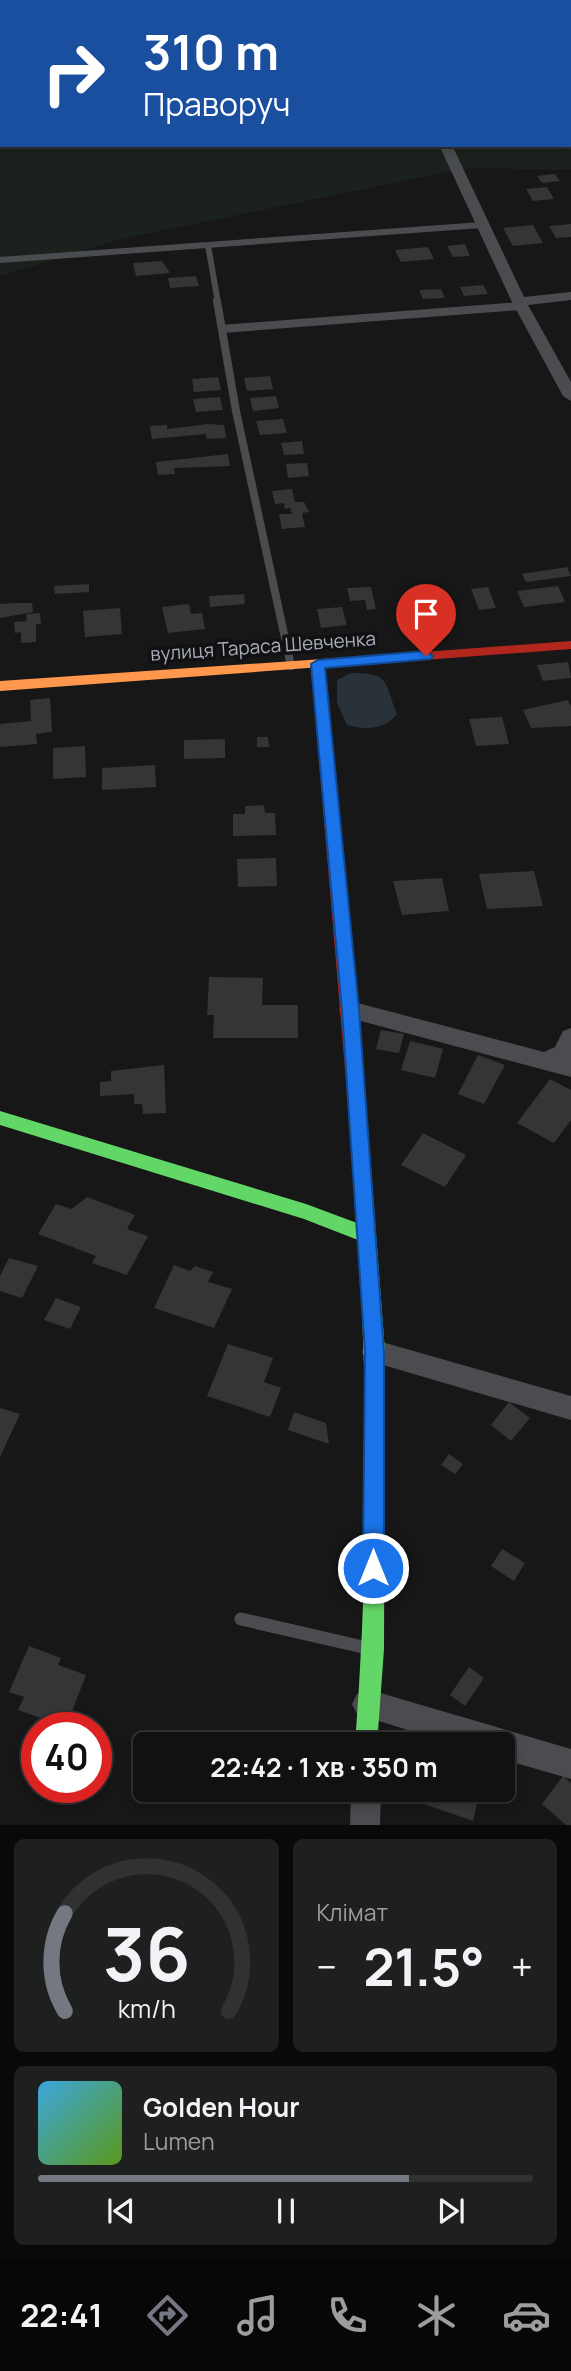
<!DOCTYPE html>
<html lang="uk">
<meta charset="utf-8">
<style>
:root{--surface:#111;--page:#1e1f1f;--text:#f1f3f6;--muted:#9c9d9f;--line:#303131;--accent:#757880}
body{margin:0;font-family:Manrope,sans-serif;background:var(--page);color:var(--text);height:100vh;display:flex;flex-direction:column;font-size:26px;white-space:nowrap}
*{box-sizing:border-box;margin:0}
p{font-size:23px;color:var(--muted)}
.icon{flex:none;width:38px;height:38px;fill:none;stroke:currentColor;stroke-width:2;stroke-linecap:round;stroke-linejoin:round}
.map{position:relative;height:1825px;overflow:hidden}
.side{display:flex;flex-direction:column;gap:14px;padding:14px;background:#090909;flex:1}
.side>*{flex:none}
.guide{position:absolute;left:0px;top:0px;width:572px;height:147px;box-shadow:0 4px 10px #0003,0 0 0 2px var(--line);background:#1a4fa0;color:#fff;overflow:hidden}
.speed{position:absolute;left:21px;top:1712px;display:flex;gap:14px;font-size:35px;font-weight:700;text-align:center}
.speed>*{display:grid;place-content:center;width:91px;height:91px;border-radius:50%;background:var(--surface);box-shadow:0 4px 10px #0003,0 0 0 2px var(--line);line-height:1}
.speed .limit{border:10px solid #d22;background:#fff;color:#111}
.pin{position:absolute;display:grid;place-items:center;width:60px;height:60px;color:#fff;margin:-72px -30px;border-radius:50% 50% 50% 0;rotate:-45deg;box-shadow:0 0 7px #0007}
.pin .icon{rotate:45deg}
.me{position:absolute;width:77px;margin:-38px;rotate:0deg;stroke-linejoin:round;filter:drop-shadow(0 0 5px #0008)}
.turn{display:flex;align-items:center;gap:24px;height:147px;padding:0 28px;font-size:32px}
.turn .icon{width:91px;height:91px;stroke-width:2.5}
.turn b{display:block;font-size:49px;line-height:60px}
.big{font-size:52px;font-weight:700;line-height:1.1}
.side .card{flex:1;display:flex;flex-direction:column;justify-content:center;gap:10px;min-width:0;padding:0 24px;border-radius:10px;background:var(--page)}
.side .dial{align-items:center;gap:0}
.dial svg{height:182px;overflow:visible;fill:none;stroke:var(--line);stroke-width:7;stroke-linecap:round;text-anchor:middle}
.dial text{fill:var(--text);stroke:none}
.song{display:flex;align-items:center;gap:21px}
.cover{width:84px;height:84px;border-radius:10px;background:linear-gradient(135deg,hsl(200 70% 55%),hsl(90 70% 35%))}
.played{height:7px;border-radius:4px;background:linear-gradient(90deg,var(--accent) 75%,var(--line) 75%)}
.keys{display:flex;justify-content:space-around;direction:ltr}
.heat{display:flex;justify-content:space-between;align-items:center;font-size:38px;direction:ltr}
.side .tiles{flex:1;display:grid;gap:14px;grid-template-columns:1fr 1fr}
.card:last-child{grid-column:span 2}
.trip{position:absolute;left:133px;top:1732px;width:382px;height:70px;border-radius:10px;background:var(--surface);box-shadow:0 4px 10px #0003,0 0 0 2px var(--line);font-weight:700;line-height:70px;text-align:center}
.tab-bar{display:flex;height:112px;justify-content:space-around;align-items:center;background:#070707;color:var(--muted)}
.tab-bar .icon{width:49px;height:49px}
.tab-bar .current{color:var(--accent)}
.tab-bar b{font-size:32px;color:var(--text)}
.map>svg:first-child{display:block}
.green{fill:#1b211c;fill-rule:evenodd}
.water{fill:#2a3239}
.building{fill:#343537}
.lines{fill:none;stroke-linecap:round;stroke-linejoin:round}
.lane-far2{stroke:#4b4c50;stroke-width:6}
.lane-far1{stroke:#4b4c50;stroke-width:8}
.lane{stroke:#4b4c50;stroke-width:13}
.street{fill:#4b4c50;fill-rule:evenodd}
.fast{fill:#63d668;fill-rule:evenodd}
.slow{fill:#ff974d;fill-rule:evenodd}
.jam{fill:#b3261e;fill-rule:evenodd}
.route{fill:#1a73e8;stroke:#114b97;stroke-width:2}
.labels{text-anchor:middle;stroke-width:7;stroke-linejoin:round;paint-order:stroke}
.street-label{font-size:19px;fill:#a8adb8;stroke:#111113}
</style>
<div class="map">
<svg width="571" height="1825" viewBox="0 0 571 1825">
<rect width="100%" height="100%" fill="#171717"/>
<path class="green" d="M0,0H571V170L466,168L121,239L0,276ZM2,2H570V145H2Z"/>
<path class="water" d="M351,673C392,673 384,683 397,714C384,730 366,730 347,725L337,703V680Z"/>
<path class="building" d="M555,174L560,181L542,183L537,176Z
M547,187L554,199L533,201L526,189Z
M571,224V237L556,238L549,226Z
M533,225L543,243L513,246L503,228Z
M465,244L470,256L453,257L447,246Z
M428,247L434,259L401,262L395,250Z
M162,261L170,273L136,276L133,263Z
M196,276L199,286L170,288L168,278Z
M483,285L488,294L464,296L460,287Z
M441,289L445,298L423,299L419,290Z
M270,376L273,389L247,391L244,378Z
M218,377L221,390L194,392L192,379Z
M276,396L279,408L253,411L250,398Z
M220,397L223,410L196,412L193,399Z
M283,419L287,433L260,435L256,421Z
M208,424L224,425L226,438L207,439L206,434L152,439L150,426L167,425V429Z
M302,441L304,454L284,455L281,443Z
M228,454L230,466L174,468L175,474L158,475L156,462Z
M307,463L309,476L288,478L286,464Z
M292,489L295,502H304L309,512L302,513L305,527L282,529L279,514H292L290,508L285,509L284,503L275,504L272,491Z
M567,567L571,576L526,582L522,574Z
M89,584V592L55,594L54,586Z
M558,586L565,602L524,607L517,591Z
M371,587L376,609L367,610L365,600L350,601L347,588Z
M488,587L496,608L479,610L471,589Z
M438,592L444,614L415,616L408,595Z
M244,594L245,604L210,607L209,596Z
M13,603H32L33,612L0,618V604Z
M189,604L191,614L202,613L205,629L168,633L162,607Z
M342,607L347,625L321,628L317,609Z
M120,608L122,634L85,637L83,611Z
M40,613L41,624H36V642L21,643V632L15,633L14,622L27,621L26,614Z
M568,662L571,678L543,681L537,665Z
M50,698L52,732L36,734L37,744L0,747V724L31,721L30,700Z
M568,700L571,707V726L531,728L523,710Z
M502,717L509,744L476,746L469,719Z
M257,737H268L269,747H257Z
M225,739V758L184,759V740Z
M85,746L86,777L53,779V748Z
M155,765L156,787L102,790V768Z
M264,805L265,813H275L276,835L233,836V814H245V806Z
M276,858L277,886L238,887L237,859Z
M534,871L543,906L487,909L479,874Z
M442,878L449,911L402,915L393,881Z
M209,977L263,978L262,1005H298V1038H213L214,1015H207Z
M381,1030L404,1034L399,1053L376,1049Z
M410,1041L443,1049L435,1078L401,1070Z
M478,1055L505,1065L484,1104L458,1094Z
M164,1065L166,1113L143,1114L142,1104H134V1094L100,1096V1082L111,1081V1071Z
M550,1079L571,1090V1120L554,1143L517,1123Z
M423,1133L466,1155L445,1187L401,1165Z
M87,1197L135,1215L127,1229L148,1236L127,1275L92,1263L96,1256L38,1234L56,1204L72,1209Z
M9,1258L38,1266L22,1298L0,1291V1276Z
M174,1265L190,1271L195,1266L213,1272L208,1282L232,1289L214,1328L154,1308Z
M56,1298L81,1307L70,1329L44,1320Z
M228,1344L273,1358L264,1382L281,1388L270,1417L207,1396Z
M509,1402L530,1418L511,1441L491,1425Z
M0,1408L20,1414L0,1457Z
M294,1412L326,1423L329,1444L288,1430Z
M449,1454L463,1464L455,1474L441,1465Z
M502,1549L525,1563L514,1581L491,1566Z
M29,1646L61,1658L58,1665L86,1675L66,1727L18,1710L24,1697L9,1692Z
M469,1667L484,1678L465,1706L450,1695Z
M563,1776L571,1783V1825H566L542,1804Z
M427,1790H480L473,1821L424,1804Z"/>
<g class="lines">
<path class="lane-far2" d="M208,245L218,303
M0,260L482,225"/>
<path class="lane-far1" d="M217,301L236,411L291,666
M222,329L521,306"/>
<path class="lane" d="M241,1619L363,1647"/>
<path class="street" d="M439,145H452L524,297L571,292V300L528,305L571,382V401L563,396L512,302Z
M350,1001L544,1052L555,1047L563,1031L571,1028V1077L342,1016L339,1010L342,1004Z
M375,1340L571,1396V1420L366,1360L362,1352L366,1344Z
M367,1689L571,1749V1779L502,1759V1745H455L357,1714L352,1704L357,1694Z
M351,1790H381L380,1825H350Z"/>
<path class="fast" d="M358,1109L364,1111L367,1116L385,1352L384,1649L377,1745H355C368,1577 369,1407 358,1240L304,1219L0,1125V1111L306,1204L357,1223L349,1116L352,1111Z"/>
<path class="slow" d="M410,653L417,657L415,660L0,691V681Z"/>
<path class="jam" d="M571,641V649L410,661L403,657L410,653Z
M318,661L325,665L367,1116L364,1121L358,1123L352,1121L349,1116L311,665Z"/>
</g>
<path class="route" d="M426,651L433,656L431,659L325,668L359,1010L384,1352V1568L381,1575L373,1578L366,1575L363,1568L365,1352L342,1010L311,664L318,660Z"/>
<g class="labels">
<g class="street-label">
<text transform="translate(263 646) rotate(-4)" y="7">вулиця Тараса Шевченка</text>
</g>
</g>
</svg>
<div class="speed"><div class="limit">40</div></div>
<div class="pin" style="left:426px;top:656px;background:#d93025"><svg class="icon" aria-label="arrive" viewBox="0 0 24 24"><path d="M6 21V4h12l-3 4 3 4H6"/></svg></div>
<svg class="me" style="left:373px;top:1568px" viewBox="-20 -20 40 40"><circle r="17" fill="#1a73e8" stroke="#fff" stroke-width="3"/><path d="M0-11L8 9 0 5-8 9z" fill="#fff"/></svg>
<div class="trip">22:42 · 1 хв · 350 m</div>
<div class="guide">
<div class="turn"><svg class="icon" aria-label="right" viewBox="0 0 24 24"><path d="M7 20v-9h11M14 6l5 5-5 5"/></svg><div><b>310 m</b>Праворуч</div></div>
</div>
</div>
<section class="side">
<div class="tiles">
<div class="card dial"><svg viewBox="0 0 100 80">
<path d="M14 69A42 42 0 1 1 86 69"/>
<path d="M14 69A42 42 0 0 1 14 26" stroke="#757880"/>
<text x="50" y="56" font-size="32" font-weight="700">36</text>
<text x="50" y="72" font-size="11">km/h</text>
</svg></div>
<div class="card"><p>Клімат</p>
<div class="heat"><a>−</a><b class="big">21.5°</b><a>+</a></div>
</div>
<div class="card">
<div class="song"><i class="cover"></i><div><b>Golden Hour</b><p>Lumen</p></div></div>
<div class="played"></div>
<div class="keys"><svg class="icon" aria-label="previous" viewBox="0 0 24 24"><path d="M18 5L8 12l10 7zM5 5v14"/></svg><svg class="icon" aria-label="pause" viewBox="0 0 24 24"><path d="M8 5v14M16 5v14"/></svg><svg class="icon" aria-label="next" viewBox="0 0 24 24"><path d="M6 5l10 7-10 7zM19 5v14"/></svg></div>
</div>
</div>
</section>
<nav class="tab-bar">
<b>22:41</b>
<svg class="icon current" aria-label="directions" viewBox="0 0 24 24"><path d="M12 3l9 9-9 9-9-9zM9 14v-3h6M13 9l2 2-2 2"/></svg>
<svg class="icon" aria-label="music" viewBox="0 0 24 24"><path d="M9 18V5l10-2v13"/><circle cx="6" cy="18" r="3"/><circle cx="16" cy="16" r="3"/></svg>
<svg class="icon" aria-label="phone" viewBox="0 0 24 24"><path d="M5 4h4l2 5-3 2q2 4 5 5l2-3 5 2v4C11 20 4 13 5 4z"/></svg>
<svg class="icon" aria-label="climate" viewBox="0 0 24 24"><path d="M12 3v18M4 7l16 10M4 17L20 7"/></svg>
<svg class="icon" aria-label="car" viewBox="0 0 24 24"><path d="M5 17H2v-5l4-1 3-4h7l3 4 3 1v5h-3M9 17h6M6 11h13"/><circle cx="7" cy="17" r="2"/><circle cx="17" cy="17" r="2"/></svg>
</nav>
